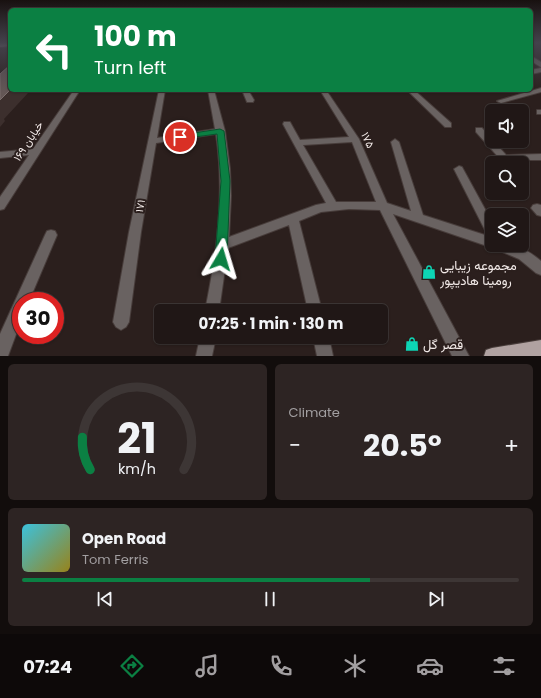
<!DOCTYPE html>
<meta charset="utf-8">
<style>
:root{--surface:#201716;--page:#2d2423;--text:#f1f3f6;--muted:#a29fa1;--line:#3d3635;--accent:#0b8043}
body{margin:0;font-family:Poppins,Vazirmatn,sans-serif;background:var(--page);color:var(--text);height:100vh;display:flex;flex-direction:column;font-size:15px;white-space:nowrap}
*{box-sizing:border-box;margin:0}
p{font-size:13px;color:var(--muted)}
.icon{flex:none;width:22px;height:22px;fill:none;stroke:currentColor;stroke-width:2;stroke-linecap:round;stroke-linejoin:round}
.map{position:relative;height:356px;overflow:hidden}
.drawer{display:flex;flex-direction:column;gap:8px;padding:8px;background:#120d0c;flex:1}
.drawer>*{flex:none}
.guide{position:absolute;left:8px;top:8px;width:525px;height:84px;border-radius:6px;box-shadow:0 1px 3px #0004,0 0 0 1px var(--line);background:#0b8043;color:#fff;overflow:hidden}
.controls{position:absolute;left:485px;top:104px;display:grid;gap:8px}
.controls a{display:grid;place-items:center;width:44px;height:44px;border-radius:6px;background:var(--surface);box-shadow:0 1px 3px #0004,0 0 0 1px var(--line);font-size:20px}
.speed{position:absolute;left:12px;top:292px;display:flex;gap:8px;font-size:20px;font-weight:700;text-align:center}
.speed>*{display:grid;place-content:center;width:52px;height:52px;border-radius:50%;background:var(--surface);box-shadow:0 1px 3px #0004,0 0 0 1px var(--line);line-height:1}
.speed .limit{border:6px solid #d22;background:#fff;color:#111}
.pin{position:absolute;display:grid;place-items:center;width:34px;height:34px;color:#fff;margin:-17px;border:2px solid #fff;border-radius:50%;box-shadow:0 1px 4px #0007}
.me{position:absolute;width:44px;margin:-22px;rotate:7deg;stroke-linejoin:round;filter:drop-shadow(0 0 3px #0008)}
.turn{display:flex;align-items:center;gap:14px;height:84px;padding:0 20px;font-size:18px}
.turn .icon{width:52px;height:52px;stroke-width:2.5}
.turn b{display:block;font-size:28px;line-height:34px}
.big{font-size:30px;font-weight:700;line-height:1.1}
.drawer .widget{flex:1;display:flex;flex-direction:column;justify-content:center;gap:6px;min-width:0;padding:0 14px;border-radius:6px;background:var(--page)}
.drawer .dial{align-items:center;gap:0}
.dial svg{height:104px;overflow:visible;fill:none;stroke:var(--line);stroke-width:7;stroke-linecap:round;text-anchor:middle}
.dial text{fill:var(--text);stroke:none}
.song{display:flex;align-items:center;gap:12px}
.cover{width:48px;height:48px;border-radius:6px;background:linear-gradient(135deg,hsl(190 70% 55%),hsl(50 70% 35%))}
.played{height:4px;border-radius:2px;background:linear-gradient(90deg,var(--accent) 70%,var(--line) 70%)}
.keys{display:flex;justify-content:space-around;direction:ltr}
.heat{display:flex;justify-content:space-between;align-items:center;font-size:22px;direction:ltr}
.drawer .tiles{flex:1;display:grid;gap:8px;grid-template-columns:1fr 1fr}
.widget:last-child{grid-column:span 2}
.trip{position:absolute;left:154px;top:304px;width:234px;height:40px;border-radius:6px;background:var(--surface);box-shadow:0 1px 3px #0004,0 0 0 1px var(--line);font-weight:700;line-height:40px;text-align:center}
.dock{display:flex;height:64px;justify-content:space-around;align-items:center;background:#0d0909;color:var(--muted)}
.dock .icon{width:28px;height:28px}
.dock .on{color:var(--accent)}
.dock b{font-size:18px;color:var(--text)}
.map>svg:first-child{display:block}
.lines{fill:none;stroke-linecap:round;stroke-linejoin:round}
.minor-casing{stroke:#473c3a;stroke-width:2}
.major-casing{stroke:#473c3a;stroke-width:2}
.minor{fill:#696261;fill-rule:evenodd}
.major{fill:#b0a2a1;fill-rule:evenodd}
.shaded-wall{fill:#3c2f2d}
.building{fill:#645756;stroke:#7b6e6d}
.route{fill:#0b8043;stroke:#07532c}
.labels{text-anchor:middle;stroke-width:4;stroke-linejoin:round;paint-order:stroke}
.street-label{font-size:11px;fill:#f3ebe9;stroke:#2b1f1d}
.near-poi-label{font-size:13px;fill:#f3ebe9;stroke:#2b1f1d;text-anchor:start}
</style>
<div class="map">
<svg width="541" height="356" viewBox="0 0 541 356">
<rect width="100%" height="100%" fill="#2b1f1d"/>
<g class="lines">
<defs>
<path id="minor" d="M531,56L541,62V67L531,61Z
M541,68V72L531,74V70Z
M541,88V92L501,103L497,101Z
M74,90H80L4,209L0,210V197L29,155L0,158V152L33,149Z
M159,90H165L157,138L215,129L208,90H214L225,131L230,169L231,196L229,237L316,205L326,203L283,124L284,122H290L300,140L349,137L320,90H326L359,139L387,203L411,211L391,142L395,139L399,142L423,215L488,236L454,169L459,166L462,167L492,222V245C515,245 523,246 541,261V275L536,273L519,259L493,248L393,214L469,356H452L380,210L349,209L321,212L299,221L322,311H308L289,225L228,248L219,311H205C217,251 225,195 216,134L156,143L141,232L129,322L126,327L121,330L116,327L113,322L129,232ZM352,142L376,202H336L303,145Z
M242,90H248L254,100L253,102H247Z
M407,90H414L451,123V127H445Z
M537,110H541V114H537Z
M476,128H482L506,155L541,154V160H501L476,132Z
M537,204L541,205V216L537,215L531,208L533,205Z
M51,230L55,231L57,235L29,301H21V321L8,356H0V334L45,235L47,231Z
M200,337H216L212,356H196Z
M313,337H329L333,356H317Z"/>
<path id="major" d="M0,43H10V46L0,47Z
M541,340V356H484L486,350L492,348Z"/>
</defs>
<use href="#minor" class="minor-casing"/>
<use href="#major" class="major-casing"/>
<use href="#minor" class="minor"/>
<use href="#major" class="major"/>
</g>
<path class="shaded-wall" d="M10,90H29L27,92L28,93L4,119L5,121L0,127V100Z"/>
<path class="building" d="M10,65V90L0,100V74Z"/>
<linearGradient id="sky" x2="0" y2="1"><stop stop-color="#181110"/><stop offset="0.46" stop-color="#44424c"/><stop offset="1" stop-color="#44424c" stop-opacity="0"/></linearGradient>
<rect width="541" height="93" fill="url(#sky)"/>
<path class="route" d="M220,129L224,131L230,181L227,259L225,262L221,264L217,262L215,259L221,181L217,134L180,139L176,137L180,135Z"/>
<defs>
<symbol id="shop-bare" viewBox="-9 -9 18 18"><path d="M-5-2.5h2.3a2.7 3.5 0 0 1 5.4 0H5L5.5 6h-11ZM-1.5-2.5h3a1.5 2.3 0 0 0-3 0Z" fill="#0dd5b5" stroke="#2b1f1d" stroke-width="2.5" paint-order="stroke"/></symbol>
</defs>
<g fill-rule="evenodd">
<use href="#shop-bare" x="419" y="262" width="20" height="20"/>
<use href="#shop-bare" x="402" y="334" width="20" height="20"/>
</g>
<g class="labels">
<g class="street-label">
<text transform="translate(368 140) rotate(65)" y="4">۱۷۵</text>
<text transform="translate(28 141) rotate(-57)" y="4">خیابان ۱۶۹</text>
<text transform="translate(140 206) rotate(-79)" y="4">۱۷۱</text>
</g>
<g class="near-poi-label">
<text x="440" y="270">مجموعه زیبایی<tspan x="440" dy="15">رومینا هادیپور</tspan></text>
<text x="423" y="349">قصر گل</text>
</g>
</g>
</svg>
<div class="controls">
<a><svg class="icon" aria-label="sound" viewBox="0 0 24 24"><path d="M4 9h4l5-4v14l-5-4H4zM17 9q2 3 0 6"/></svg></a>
<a><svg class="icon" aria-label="search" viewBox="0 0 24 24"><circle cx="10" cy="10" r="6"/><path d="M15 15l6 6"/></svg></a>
<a><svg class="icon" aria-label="layers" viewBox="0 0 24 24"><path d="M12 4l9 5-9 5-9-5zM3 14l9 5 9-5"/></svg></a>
</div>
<div class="speed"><div class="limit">30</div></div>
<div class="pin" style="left:180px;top:137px;background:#d93025"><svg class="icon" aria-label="arrive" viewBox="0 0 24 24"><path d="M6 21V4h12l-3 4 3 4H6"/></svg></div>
<svg class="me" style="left:221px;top:259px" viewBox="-20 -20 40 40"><path d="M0-17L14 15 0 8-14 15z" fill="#0b8043" stroke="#fff" stroke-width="4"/></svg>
<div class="trip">07:25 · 1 min · 130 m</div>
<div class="guide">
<div class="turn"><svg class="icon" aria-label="left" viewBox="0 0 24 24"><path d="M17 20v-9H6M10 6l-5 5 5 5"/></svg><div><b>100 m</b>Turn left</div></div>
</div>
</div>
<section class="drawer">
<div class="tiles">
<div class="widget dial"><svg viewBox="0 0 100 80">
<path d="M14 69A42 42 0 1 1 86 69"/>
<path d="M14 69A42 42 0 0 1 8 44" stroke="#0b8043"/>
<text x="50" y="56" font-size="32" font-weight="700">21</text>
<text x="50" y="72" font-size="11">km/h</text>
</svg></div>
<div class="widget"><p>Climate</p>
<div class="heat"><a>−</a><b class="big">20.5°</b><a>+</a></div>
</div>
<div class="widget">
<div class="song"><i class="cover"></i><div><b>Open Road</b><p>Tom Ferris</p></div></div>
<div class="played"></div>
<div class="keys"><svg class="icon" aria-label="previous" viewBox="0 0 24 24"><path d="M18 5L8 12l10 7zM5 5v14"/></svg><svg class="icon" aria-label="pause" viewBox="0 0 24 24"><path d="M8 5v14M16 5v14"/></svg><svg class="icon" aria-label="next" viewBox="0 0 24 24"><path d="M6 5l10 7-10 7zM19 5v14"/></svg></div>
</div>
</div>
</section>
<nav class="dock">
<b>07:24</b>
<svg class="icon on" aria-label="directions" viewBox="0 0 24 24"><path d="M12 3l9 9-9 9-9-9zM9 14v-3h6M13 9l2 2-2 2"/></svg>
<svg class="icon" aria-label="music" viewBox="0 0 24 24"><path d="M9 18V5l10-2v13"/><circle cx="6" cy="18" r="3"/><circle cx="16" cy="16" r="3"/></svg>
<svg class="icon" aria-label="phone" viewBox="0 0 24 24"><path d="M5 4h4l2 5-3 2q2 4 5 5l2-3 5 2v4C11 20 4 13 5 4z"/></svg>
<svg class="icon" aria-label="climate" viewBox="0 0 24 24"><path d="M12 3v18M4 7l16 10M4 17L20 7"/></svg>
<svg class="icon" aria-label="car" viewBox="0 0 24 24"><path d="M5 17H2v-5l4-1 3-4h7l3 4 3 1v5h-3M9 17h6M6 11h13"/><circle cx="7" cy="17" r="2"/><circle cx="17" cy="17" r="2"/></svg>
<svg class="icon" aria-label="filters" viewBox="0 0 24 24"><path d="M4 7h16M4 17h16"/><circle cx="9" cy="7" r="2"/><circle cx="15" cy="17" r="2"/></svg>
</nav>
